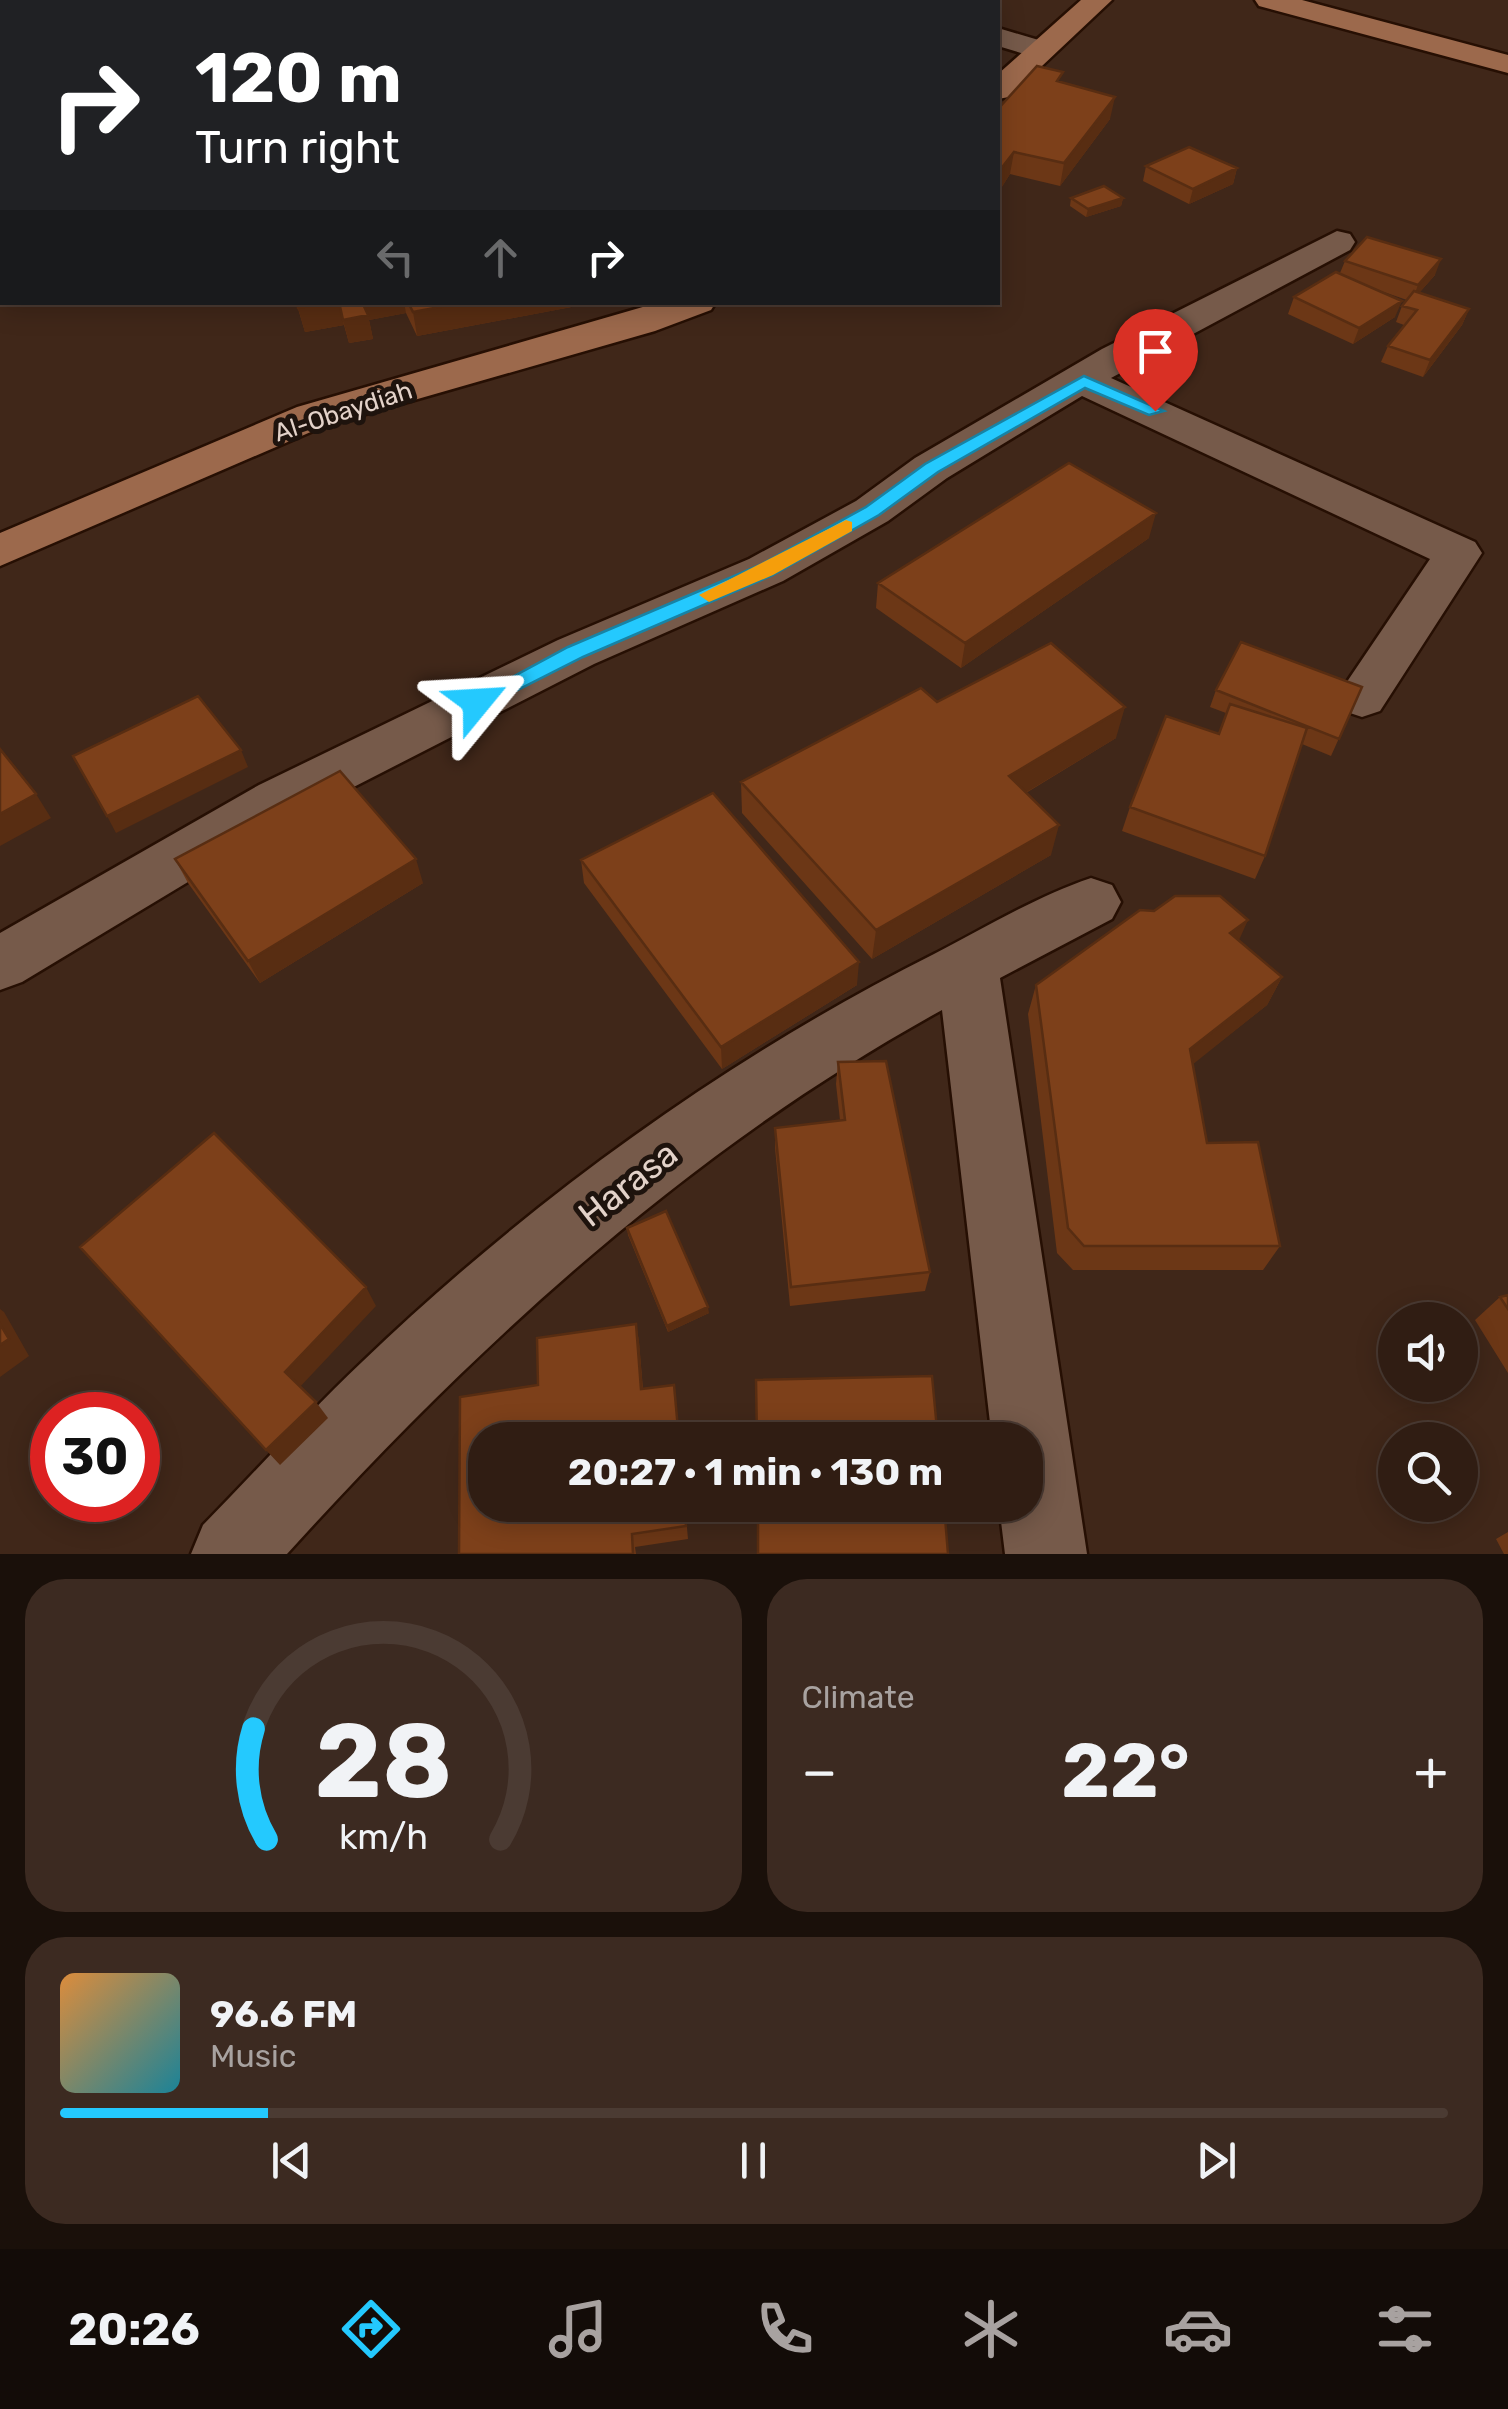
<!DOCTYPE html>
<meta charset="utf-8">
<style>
:root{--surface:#301d13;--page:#3c2a21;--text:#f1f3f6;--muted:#a8a2a0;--line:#4b3b33;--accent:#24c9fe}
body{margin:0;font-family:Rubik,sans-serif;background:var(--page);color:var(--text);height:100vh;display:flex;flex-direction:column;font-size:38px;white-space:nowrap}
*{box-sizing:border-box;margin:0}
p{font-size:32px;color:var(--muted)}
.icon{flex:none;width:55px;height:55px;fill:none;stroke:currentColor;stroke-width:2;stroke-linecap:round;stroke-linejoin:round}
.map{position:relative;height:1554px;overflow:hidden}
.drawer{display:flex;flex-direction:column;gap:25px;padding:25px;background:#1a100a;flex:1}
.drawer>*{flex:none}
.top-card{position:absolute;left:0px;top:0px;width:1000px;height:305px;box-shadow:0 5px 25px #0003,0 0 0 2px var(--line);background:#202124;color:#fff;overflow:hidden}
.tools{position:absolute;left:1378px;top:1302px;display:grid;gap:20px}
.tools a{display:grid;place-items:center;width:100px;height:100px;border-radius:50%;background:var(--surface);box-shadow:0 5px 25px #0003,0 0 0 2px var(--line);font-size:50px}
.speed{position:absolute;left:30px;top:1392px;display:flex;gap:20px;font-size:50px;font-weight:700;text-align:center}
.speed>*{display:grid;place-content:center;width:130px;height:130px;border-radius:50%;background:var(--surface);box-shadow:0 5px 25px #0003,0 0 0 2px var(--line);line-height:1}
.speed .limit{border:15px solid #d22;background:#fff;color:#111}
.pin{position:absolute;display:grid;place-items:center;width:85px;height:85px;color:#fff;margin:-102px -42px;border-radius:50% 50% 50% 0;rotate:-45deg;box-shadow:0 0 10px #0007}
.pin .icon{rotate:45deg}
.me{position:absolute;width:110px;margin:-55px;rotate:63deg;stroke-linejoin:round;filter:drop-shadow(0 0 8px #0008)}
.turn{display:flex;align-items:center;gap:35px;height:210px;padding:0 30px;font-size:45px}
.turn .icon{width:130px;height:130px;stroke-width:2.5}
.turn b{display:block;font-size:70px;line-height:85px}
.lanes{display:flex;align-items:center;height:95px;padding:0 30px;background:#0003;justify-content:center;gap:50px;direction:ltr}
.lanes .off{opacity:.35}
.big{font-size:75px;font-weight:700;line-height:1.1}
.drawer .card{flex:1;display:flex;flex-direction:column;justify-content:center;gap:15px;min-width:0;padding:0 35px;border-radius:40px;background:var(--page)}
.drawer .dial{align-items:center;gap:0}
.dial svg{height:260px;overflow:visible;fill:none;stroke:var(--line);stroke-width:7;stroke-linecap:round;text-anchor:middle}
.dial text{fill:var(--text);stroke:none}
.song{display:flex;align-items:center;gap:30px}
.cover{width:120px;height:120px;border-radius:15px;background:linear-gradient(135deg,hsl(30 70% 55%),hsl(190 70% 35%))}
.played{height:10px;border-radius:5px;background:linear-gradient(90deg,var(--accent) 15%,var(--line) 15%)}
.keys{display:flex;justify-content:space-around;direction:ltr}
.heat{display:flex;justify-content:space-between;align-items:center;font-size:55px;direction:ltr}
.drawer .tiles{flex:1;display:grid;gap:25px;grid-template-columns:1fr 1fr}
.card:last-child{grid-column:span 2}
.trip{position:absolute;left:468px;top:1422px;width:575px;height:100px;border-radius:40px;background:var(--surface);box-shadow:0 5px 25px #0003,0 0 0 2px var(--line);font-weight:700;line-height:100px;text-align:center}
.tab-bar{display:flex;height:160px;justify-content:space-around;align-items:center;background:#130c08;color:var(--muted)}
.tab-bar .icon{width:70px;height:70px}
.tab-bar .current{color:var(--accent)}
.tab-bar b{font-size:45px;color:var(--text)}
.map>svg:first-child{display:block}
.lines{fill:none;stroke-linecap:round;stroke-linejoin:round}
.stream{fill:#5393a7;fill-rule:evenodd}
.minor-casing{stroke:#260f03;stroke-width:5}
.major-casing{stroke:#260f03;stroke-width:5}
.minor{fill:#765a4a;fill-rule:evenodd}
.major{fill:#9c694c;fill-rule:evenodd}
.wall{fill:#6c3716}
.shaded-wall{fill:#582d12}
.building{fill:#7d401a;stroke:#582d12;stroke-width:2.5}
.route{fill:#24c9fe;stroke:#1783a5;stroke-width:2.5}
.slow{fill:#f59e0b}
.labels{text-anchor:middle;stroke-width:10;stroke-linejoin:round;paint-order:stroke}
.far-street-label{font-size:25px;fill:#e3d2c9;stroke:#1e130d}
.near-street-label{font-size:35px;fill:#e3d2c9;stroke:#1e130d}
</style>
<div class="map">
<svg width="1508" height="1554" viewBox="0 0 1508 1554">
<rect width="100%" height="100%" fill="#402719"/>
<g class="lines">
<path class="stream" d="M0,147H2V153H0Z"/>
<defs>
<path id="minor" d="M998,28L1052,44L1056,50L1041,59L998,46Z
M1337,231L1350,234L1355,242L1350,250L1111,378L1475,542L1482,553L1380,711L1362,717L1344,711L1336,698L1430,559L1082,396L947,478L888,521L783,581L594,664L299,815L22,982L0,990V933L259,785L558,640L749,559L856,501L915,458L1102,349Z
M1091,878L1112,885L1121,902L1112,919L1000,978L1087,1554H1005L999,1505H1025V1440H992L942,1010C691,1148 478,1343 287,1554H191L203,1525C256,1471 307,1414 362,1362C531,1200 725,1059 934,954C985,928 1037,896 1091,878Z"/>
<path id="major" d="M1081,0H1112L1009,97L998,99V74Z
M1255,0H1302L1508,55V73L1259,6Z
M660,302H716L711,310L655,331L327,425L0,566V533L297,407Z"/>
</defs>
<use href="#minor" class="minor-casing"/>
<use href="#major" class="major-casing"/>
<use href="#minor" class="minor"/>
<use href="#major" class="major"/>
</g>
<path class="wall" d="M1062,82L1110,119L1060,186L1010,174L998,193V109Z
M1146,166L1237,168L1233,184L1189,204L1143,181Z
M1071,198H1123L1121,206L1086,217L1070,206Z
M1345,261L1435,275L1419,293L1469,309L1462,325L1423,377L1381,362L1388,346L1404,325L1396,322L1402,306L1407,300L1375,289L1395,317L1353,344L1288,314L1294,297L1340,273Z
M296,302H582V305L417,336L406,313L369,320L373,339L349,343L344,325L305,332Z
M1149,538L961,668L876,608L878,583Z
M1362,687L1331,756L1302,744L1265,856L1255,879L1122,831L1130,807L1219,734L1226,713L1210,707L1216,690Z
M937,702L1116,738L1026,793L1051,855L872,959L742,813L741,782Z
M175,859L423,883L260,983L188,883Z
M581,860L857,985L722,1069L584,883Z
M1239,940L1282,977L1267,1005L1192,1064L1207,1143L1280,1246L1263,1270H1073L1057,1253L1028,1014L1036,985Z
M838,1062L930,1272L925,1291L790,1306L775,1148V1128L840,1120L836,1084Z
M627,1228L709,1313L668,1332L628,1235Z
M1508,1295V1373L1475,1320L1500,1297Z
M636,1324L639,1342L643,1389L674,1385L679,1440H485V1505H685L688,1539L635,1547L636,1554H459L460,1397L538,1385L537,1338Z
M1508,1532V1554H1504L1496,1539Z"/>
<path class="shaded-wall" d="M1115,97L1110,119L1060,186L1064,163Z
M1014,152L1010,174L998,193L1000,170Z
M1237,168L1233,184L1189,204L1193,189Z
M1123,198L1121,206L1086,217L1088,209Z
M2,212V260L0,264V216Z
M1441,259L1435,275L1412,301L1418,285Z
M1402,301L1395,317L1353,344L1359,328Z
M330,302H339L344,325L305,332L298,308Z
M361,302H404L406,313L369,320L373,339L349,343L343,320Z
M466,302H582V305L417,336L413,312Z
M1469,309L1462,325L1423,377L1430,360Z
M1156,513L1149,538L961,668L965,643Z
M1125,707L1116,738L1002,807L1009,776Z
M241,750L248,767L116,833L107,816Z
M36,794L51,818L0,846V814Z
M1059,825L1051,855L872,959L876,930Z
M416,859L423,883L260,983L248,961Z
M1248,920L1235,949L1230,933Z
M859,962L857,985L722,1069L721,1047Z
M1282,977L1267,1005L1177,1077L1190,1049Z
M366,1287L376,1306L298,1389L285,1372Z
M708,1307L709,1313L668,1332L667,1326Z
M0,1309L4,1312L29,1356L0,1377Z
M636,1324L639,1342L644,1406L641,1389Z
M316,1402L328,1418L280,1465L266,1450Z"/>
<path class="building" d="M1037,66L1063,72L1057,81L1115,97L1064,163L1014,152L1000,170H998V109Z
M1189,147L1237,168L1193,189L1146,166Z
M1104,186L1123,198L1088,209L1071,198Z
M0,198H2V212L0,216Z
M1367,237L1441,259L1418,285L1345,261Z
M1336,272L1402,301L1359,328L1294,297Z
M1414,291L1469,309L1430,360L1388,346L1417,310L1402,306Z
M297,302H330L298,308Z
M339,302H362L368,315L343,320Z
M408,302H466L413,312Z
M1069,463L1156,513L965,643L878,583Z
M1241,642L1362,687L1339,739L1216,690Z
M1051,643L1125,707L1009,776L1059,825L876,930L741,782L921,688L937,702Z
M198,696L241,750L107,816L73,756Z
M1230,704L1307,728L1265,856L1130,807L1166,716L1219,734Z
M0,749L36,794L0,814Z
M340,771L416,859L248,961L175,859Z
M713,793L859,962L721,1047L581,860Z
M1175,896H1220L1248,920L1230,933L1282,977L1190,1049L1207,1143L1258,1142L1280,1246H1084L1068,1228L1036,985L1140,910L1154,911Z
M886,1061L930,1272L791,1287L775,1128L845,1120L838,1062Z
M214,1133L366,1287L285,1372L316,1402L266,1450L80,1247Z
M666,1211L708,1307L667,1326L627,1228Z
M1508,1295V1309L1500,1297Z
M0,1324L9,1339L0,1345Z
M636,1324L641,1389L674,1385L679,1440H485V1505H684L686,1526L632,1534L633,1554H459L460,1397L538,1385L537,1338Z
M932,1376L938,1440H757L756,1380Z
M758,1505H944L948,1554H758Z"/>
<path class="route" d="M1084,376L1164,411L1149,415L1085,388L938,472L879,515L773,575L583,657L484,707L477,709L466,702L568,647L760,565L866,507L925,464Z"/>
<path class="slow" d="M846,520L852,522V531L773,575L709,602L699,595Z"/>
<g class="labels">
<g class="far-street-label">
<text transform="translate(343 411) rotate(-18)" y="9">Al-Obaydiah</text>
</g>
<g class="near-street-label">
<text transform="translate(628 1184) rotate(-38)" y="12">Harasa</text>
</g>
</g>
</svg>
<div class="tools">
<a><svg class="icon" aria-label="sound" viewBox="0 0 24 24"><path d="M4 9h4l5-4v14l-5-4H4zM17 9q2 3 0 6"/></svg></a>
<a><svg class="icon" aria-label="search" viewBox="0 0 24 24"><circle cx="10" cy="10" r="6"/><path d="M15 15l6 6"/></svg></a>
</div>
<div class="speed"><div class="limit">30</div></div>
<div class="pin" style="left:1155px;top:411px;background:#d93025"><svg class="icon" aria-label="arrive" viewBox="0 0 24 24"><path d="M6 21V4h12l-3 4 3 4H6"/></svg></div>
<svg class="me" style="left:477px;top:702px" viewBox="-20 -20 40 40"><path d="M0-17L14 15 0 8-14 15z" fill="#24c9fe" stroke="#fff" stroke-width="4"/></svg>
<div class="trip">20:27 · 1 min · 130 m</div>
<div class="top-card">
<div class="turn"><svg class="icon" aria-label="right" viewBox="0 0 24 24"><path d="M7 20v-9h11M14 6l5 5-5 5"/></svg><div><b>120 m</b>Turn right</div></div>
<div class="lanes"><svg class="icon off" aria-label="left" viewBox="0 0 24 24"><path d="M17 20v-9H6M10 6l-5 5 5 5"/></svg><svg class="icon off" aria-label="ahead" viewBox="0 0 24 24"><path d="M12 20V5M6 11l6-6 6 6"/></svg><svg class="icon" aria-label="right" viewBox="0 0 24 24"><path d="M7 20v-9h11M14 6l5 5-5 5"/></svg></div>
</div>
</div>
<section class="drawer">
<div class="tiles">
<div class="card dial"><svg viewBox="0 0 100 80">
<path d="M14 69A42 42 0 1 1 86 69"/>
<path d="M14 69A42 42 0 0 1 10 35" stroke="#24c9fe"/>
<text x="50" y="56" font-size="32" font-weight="700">28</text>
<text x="50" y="72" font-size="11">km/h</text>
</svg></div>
<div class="card"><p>Climate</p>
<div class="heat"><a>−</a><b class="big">22°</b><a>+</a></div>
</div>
<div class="card">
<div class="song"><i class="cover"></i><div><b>96.6 FM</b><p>Music</p></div></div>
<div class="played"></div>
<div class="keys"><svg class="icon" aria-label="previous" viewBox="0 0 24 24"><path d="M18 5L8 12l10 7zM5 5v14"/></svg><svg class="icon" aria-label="pause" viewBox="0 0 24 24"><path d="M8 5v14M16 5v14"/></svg><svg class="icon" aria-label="next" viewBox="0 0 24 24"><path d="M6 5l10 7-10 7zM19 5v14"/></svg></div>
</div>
</div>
</section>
<nav class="tab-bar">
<b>20:26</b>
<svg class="icon current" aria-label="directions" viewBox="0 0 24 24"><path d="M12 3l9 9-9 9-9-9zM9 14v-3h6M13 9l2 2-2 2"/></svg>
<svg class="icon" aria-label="music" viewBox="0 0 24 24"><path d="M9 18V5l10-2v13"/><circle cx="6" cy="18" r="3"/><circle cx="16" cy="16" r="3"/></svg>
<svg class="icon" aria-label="phone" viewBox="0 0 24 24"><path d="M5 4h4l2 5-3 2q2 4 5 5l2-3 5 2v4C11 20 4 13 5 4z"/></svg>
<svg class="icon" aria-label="climate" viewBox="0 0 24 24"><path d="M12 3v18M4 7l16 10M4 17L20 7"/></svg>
<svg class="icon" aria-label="car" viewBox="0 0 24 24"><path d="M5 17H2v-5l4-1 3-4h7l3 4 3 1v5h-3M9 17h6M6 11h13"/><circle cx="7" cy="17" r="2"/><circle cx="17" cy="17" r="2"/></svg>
<svg class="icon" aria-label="filters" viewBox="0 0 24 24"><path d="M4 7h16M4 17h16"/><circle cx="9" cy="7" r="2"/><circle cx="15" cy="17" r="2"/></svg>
</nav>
